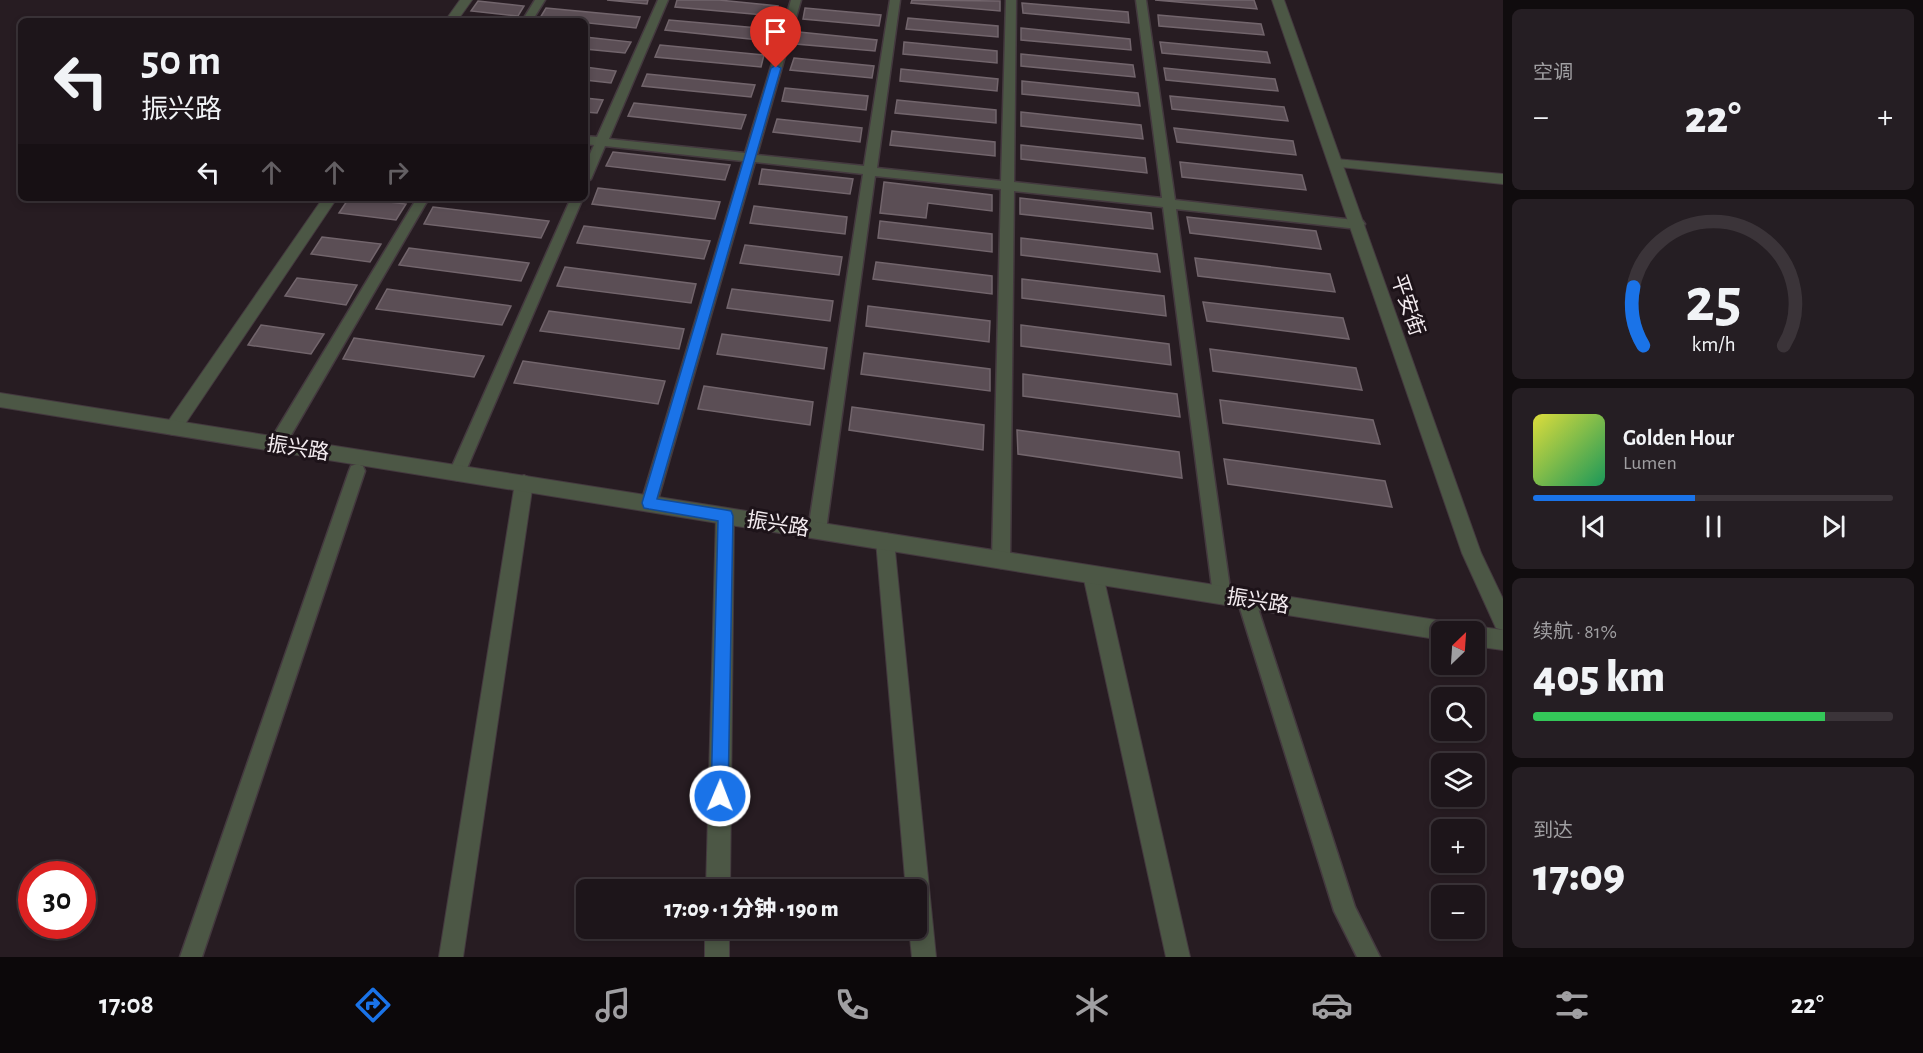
<!DOCTYPE html>
<html lang="zh">
<meta charset="utf-8">
<style>
:root{--surface:#1d151a;--page:#251e23;--text:#f1f3f6;--muted:#a09fa2;--line:#3b3439;--accent:#1a73e8}
body{margin:0;font-family:"Alegreya Sans","Noto Sans SC",sans-serif;background:var(--page);color:var(--text);height:100vh;display:flex;flex-direction:column;font-size:22px;white-space:nowrap}
*{box-sizing:border-box;margin:0}
p{font-size:20px;color:var(--muted)}
.icon{flex:none;width:33px;height:33px;fill:none;stroke:currentColor;stroke-width:2;stroke-linecap:round;stroke-linejoin:round}
.map{position:relative;flex:1;overflow:hidden}
.panel{display:flex;flex-direction:column;gap:9px;padding:9px;background:#100c0e;width:420px}
.panel>*{flex:none}
.banner{position:absolute;left:18px;top:18px;width:570px;height:183px;border-radius:9px;box-shadow:0 3px 9px #0003,0 0 0 2px var(--line);background:#1d151a;color:var(--text);overflow:hidden}
.needle{width:39px;rotate:25deg}
.tools{position:absolute;left:1431px;top:621px;display:grid;gap:12px}
.tools a{display:grid;place-items:center;width:54px;height:54px;border-radius:9px;background:var(--surface);box-shadow:0 3px 9px #0003,0 0 0 2px var(--line);font-size:30px}
.speed{position:absolute;left:18px;top:861px;display:flex;gap:12px;font-size:30px;font-weight:700;text-align:center}
.speed>*{display:grid;place-content:center;width:78px;height:78px;border-radius:50%;background:var(--surface);box-shadow:0 3px 9px #0003,0 0 0 2px var(--line);line-height:1}
.speed .limit{border:9px solid #d22;background:#fff;color:#111}
.pin{position:absolute;display:grid;place-items:center;width:51px;height:51px;color:#fff;margin:-62px -26px;border-radius:50% 50% 50% 0;rotate:-45deg;box-shadow:0 0 6px #0007}
.pin .icon{rotate:45deg}
.me{position:absolute;width:66px;margin:-33px;rotate:1deg;stroke-linejoin:round;filter:drop-shadow(0 0 4px #0008)}
.turn{display:flex;align-items:center;gap:21px;height:126px;padding:0 24px;font-size:27px}
.turn .icon{width:78px;height:78px;stroke-width:2.5}
.turn b{display:block;font-size:42px;line-height:51px}
.lanes{display:flex;align-items:center;height:57px;padding:0 24px;background:#0003;justify-content:center;gap:30px;direction:ltr}
.lanes .off{opacity:.35}
.big{font-size:45px;font-weight:800;line-height:1.1}
.panel .card{flex:1;display:flex;flex-direction:column;justify-content:center;gap:9px;min-width:0;padding:0 21px;border-radius:9px;background:var(--page)}
.panel .dial{align-items:center;gap:0}
.dial svg{height:156px;overflow:visible;fill:none;stroke:var(--line);stroke-width:7;stroke-linecap:round;text-anchor:middle}
.dial text{fill:var(--text);stroke:none}
.song{display:flex;align-items:center;gap:18px}
.cover{width:72px;height:72px;border-radius:9px;background:linear-gradient(135deg,hsl(60 70% 55%),hsl(150 70% 35%))}
.played{height:6px;border-radius:3px;background:linear-gradient(90deg,var(--accent) 45%,var(--line) 45%)}
.keys{display:flex;justify-content:space-around;direction:ltr}
.heat{display:flex;justify-content:space-between;align-items:center;font-size:33px;direction:ltr}
.charge{height:9px;border-radius:4px;background:linear-gradient(90deg,#34c759 81%,var(--line) 0)}
.trip{position:absolute;left:576px;top:879px;width:351px;height:60px;border-radius:9px;background:var(--surface);box-shadow:0 3px 9px #0003,0 0 0 2px var(--line);font-weight:800;line-height:60px;text-align:center}
.tab-bar{display:flex;height:96px;justify-content:space-around;align-items:center;background:#0c080a;color:var(--muted)}
.tab-bar .icon{width:42px;height:42px}
.tab-bar .selected{color:var(--accent)}
.tab-bar b{font-size:27px;color:var(--text)}
main{display:flex;flex:1;min-height:0}
.map>svg:first-child{display:block}
.building{fill:#5b4e55;stroke:#72656c;stroke-width:1.5}
.lines{fill:none;stroke-linecap:round;stroke-linejoin:round}
.service-casing{stroke:#44393f;stroke-width:3}
.minor-casing{stroke:#44393f;stroke-width:2}
.tertiary-casing{stroke:#44393f;stroke-width:2}
.service{fill:#4c5745;fill-rule:evenodd}
.minor{fill:#4c5745;fill-rule:evenodd}
.tertiary{fill:#4c5745;fill-rule:evenodd}
.route{fill:#1a73e8;stroke:#114b97;stroke-width:1.5}
.labels{text-anchor:middle;stroke-width:6;stroke-linejoin:round;paint-order:stroke}
.street-label{font-size:21px;fill:#f3ebef;stroke:#1d1319}
</style>
<main>
<div class="map">
<svg width="1503" height="957" viewBox="0 0 1503 957">
<rect width="100%" height="100%" fill="#271c22"/>
<path class="building" d="M607,0H648L647,4Z
M677,0H719L778,6L775,16L675,7Z
M912,0L1000,1V11L911,3Z
M1155,0H1254L1257,9Z
M478,1L524,6L518,16L471,11Z
M1022,3L1128,12L1129,23L1023,13Z
M546,8L640,17L636,28L540,18Z
M805,8L881,15L879,26L803,19Z
M1158,15L1261,24L1264,35L1159,26Z
M908,18L998,26V37L906,29Z
M669,20L771,29L768,41L665,30Z
M1021,28L1130,39L1131,50L1021,40Z
M799,32L877,40L875,51L796,44Z
M585,37L631,42L625,53L585,49Z
M904,42L997,51V63L903,54Z
M1160,42L1267,52L1270,63L1162,53Z
M660,45L764,55L761,67L655,57Z
M1021,54L1133,65L1135,77L1021,66Z
M794,58L874,66L872,78L790,70Z
M585,67L616,71L611,83L585,80Z
M1164,68L1275,79L1278,91L1166,80Z
M901,69L998,79L997,91L900,81Z
M647,74L755,85L751,97L642,86Z
M1022,81L1138,93L1140,106L1022,94Z
M785,88L868,96L866,110L782,101Z
M1170,96L1284,107L1288,121L1172,109Z
M585,98L603,100L597,113L585,112Z
M897,100L996,110V123L895,113Z
M634,103L746,115L741,129L628,116Z
M1021,112L1141,125L1143,139L1021,126Z
M777,119L862,128L860,142L773,132Z
M1174,128L1293,141L1296,155L1177,142Z
M892,131L995,142V156L890,145Z
M1021,145L1145,158L1147,173L1021,159Z
M613,152L730,165L725,180L606,166Z
M1180,162L1302,175L1306,190L1182,177Z
M762,169L853,179L850,194L759,184Z
M884,182L992,195V211L928,203L926,218L880,213Z
M598,188L720,202L715,219L592,204Z
M349,198H355L406,204L396,220L339,213Z
M1020,198L1151,213L1153,229L1020,214Z
M754,206L847,217L845,234L750,223Z
M433,207L549,221L541,238L424,224Z
M1187,217L1316,231L1321,249L1190,233Z
M880,221L992,234V252L878,238Z
M584,226L710,241L704,259L577,243Z
M322,237L381,244L370,262L311,254Z
M1021,238L1157,254L1160,272L1021,255Z
M745,245L842,257L839,275L740,263Z
M409,248L529,263L521,281L399,265Z
M1195,258L1330,274L1335,292L1198,276Z
M876,262L992,276V294L873,279Z
M565,267L696,284L691,303L557,286Z
M297,278L357,285L346,305L285,296Z
M1022,279L1164,296L1166,316L1022,298Z
M387,289L511,306L502,325L376,309Z
M732,289L833,301L830,321L727,308Z
M1203,302L1343,318L1349,339L1207,321Z
M868,306L990,321L989,342L866,326Z
M549,311L684,329L679,349L540,331Z
M261,325L324,334L311,354L248,345Z
M1021,325L1169,344L1171,365L1021,346Z
M722,334L827,348L824,369L717,354Z
M354,338L484,356L474,377L343,359Z
M1210,349L1356,368L1362,390L1213,371Z
M864,353L990,369V391L861,374Z
M523,361L665,381L658,404L514,383Z
M1023,374L1177,394L1180,417L1023,396Z
M704,386L813,402L810,425L698,409Z
M1220,400L1373,420L1380,444L1223,423Z
M852,407L984,425L983,450L849,430Z
M1017,430L1179,452L1182,478L1018,454Z
M1224,459L1385,481L1392,507L1228,484Z"/>
<g class="lines">
<defs>
<path id="service" d="M535,0H545L532,21H522Z
M658,0H668L609,139L745,153L791,0H801L757,155L864,166L890,0H900L877,168L1001,181L1006,0H1016L1014,182L1162,198L1136,0H1146L1175,200L1363,221L1365,224L1358,229L1176,209L1231,595L1228,601L1222,603L1216,601L1213,595L1163,207L1014,191L1010,560L1007,566L1001,568L995,566L992,560L1001,189L875,176L826,530L823,535L817,538L811,535L808,530L863,174L755,162L657,503L655,508L649,510L643,508L641,503L743,161L605,146L591,179L585,183V165L594,145L585,144V136L597,137Z
M417,198H429L283,449L277,451L271,449L269,444L271,439Z
M571,198H583L465,473L463,478L457,480L451,478L449,473Z
M357,464L363,466L365,471L202,957H180L349,471L351,466Z
M1246,591L1252,593L1255,599L1355,907L1380,957H1357L1334,911L1237,599L1240,593Z"/>
<path id="minor" d="M460,0H472L457,21H445Z
M1336,159L1503,174V184L1331,166L1329,163L1331,160Z
M323,198H337L179,433L173,435L167,433L164,428L167,423Z
M524,475L530,478L533,483L463,957H439L515,483L518,478Z
M725,508L732,510L734,516L730,890H706L716,516L718,510Z
M885,533L892,535L894,541L936,957H912L909,928H916V890H906L876,541L878,535Z
M1093,566L1100,569L1103,575L1190,957H1166L1083,575L1086,569Z
M705,928H729V957H705Z"/>
<path id="tertiary" d="M1272,0H1284L1481,553L1503,599V650L1474,646V632H1466L1474,626L1503,630L1496,628L1462,553Z
M0,393L1449,622L1456,625L1459,632H1442V640L0,407Z"/>
</defs>
<use href="#service" class="service-casing"/>
<use href="#minor" class="minor-casing"/>
<use href="#tertiary" class="tertiary-casing"/>
<use href="#service" class="service"/>
<use href="#minor" class="minor"/>
<use href="#tertiary" class="tertiary"/>
</g>
<path class="route" d="M776,65L781,68L657,499L726,510L731,511L733,516L728,796L726,802L720,805L714,802L711,796L718,521L649,509L644,508L642,503L771,68Z"/>
<g class="labels">
<g class="street-label">
<text transform="translate(1408 305) rotate(71)" y="7">平安街</text>
<text transform="translate(298 448) rotate(9)" y="7">振兴路</text>
<text transform="translate(778 524) rotate(9)" y="7">振兴路</text>
<text transform="translate(1258 601) rotate(9)" y="7">振兴路</text>
</g>
</g>
</svg>
<div class="tools">
<a><svg class="needle" viewBox="-14 -14 28 28"><path d="M0-13l5 13h-10z" fill="#e53935"/><path d="M0 13l5-13h-10z" fill="#a09fa2"/></svg></a>
<a><svg class="icon" aria-label="search" viewBox="0 0 24 24"><circle cx="10" cy="10" r="6"/><path d="M15 15l6 6"/></svg></a>
<a><svg class="icon" aria-label="layers" viewBox="0 0 24 24"><path d="M12 4l9 5-9 5-9-5zM3 14l9 5 9-5"/></svg></a>
<a>+</a>
<a>−</a>
</div>
<div class="speed"><div class="limit">30</div></div>
<div class="pin" style="left:776px;top:68px;background:#d93025"><svg class="icon" aria-label="arrive" viewBox="0 0 24 24"><path d="M6 21V4h12l-3 4 3 4H6"/></svg></div>
<svg class="me" style="left:720px;top:796px" viewBox="-20 -20 40 40"><circle r="17" fill="#1a73e8" stroke="#fff" stroke-width="3"/><path d="M0-11L8 9 0 5-8 9z" fill="#fff"/></svg>
<div class="trip">17:09 · 1 分钟 · 190 m</div>
<div class="banner">
<div class="turn"><svg class="icon" aria-label="left" viewBox="0 0 24 24"><path d="M17 20v-9H6M10 6l-5 5 5 5"/></svg><div><b>50 m</b>振兴路</div></div>
<div class="lanes"><svg class="icon" aria-label="left" viewBox="0 0 24 24"><path d="M17 20v-9H6M10 6l-5 5 5 5"/></svg><svg class="icon off" aria-label="ahead" viewBox="0 0 24 24"><path d="M12 20V5M6 11l6-6 6 6"/></svg><svg class="icon off" aria-label="ahead" viewBox="0 0 24 24"><path d="M12 20V5M6 11l6-6 6 6"/></svg><svg class="icon off" aria-label="right" viewBox="0 0 24 24"><path d="M7 20v-9h11M14 6l5 5-5 5"/></svg></div>
</div>
</div>
<section class="panel">
<div class="card"><p>空调</p>
<div class="heat"><a>−</a><b class="big">22°</b><a>+</a></div>
</div>
<div class="card dial"><svg viewBox="0 0 100 80">
<path d="M14 69A42 42 0 1 1 86 69"/>
<path d="M14 69A42 42 0 0 1 9 39" stroke="#1a73e8"/>
<text x="50" y="56" font-size="32" font-weight="700">25</text>
<text x="50" y="72" font-size="11">km/h</text>
</svg></div>
<div class="card">
<div class="song"><i class="cover"></i><div><b>Golden Hour</b><p>Lumen</p></div></div>
<div class="played"></div>
<div class="keys"><svg class="icon" aria-label="previous" viewBox="0 0 24 24"><path d="M18 5L8 12l10 7zM5 5v14"/></svg><svg class="icon" aria-label="pause" viewBox="0 0 24 24"><path d="M8 5v14M16 5v14"/></svg><svg class="icon" aria-label="next" viewBox="0 0 24 24"><path d="M6 5l10 7-10 7zM19 5v14"/></svg></div>
</div>
<div class="card"><p>续航 · 81%</p><b class="big">405 km</b><div class="charge"></div></div>
<div class="card"><p>到达</p><b class="big">17:09</b></div>
</section>
</main>
<nav class="tab-bar">
<b>17:08</b>
<svg class="icon selected" aria-label="directions" viewBox="0 0 24 24"><path d="M12 3l9 9-9 9-9-9zM9 14v-3h6M13 9l2 2-2 2"/></svg>
<svg class="icon" aria-label="music" viewBox="0 0 24 24"><path d="M9 18V5l10-2v13"/><circle cx="6" cy="18" r="3"/><circle cx="16" cy="16" r="3"/></svg>
<svg class="icon" aria-label="phone" viewBox="0 0 24 24"><path d="M5 4h4l2 5-3 2q2 4 5 5l2-3 5 2v4C11 20 4 13 5 4z"/></svg>
<svg class="icon" aria-label="climate" viewBox="0 0 24 24"><path d="M12 3v18M4 7l16 10M4 17L20 7"/></svg>
<svg class="icon" aria-label="car" viewBox="0 0 24 24"><path d="M5 17H2v-5l4-1 3-4h7l3 4 3 1v5h-3M9 17h6M6 11h13"/><circle cx="7" cy="17" r="2"/><circle cx="17" cy="17" r="2"/></svg>
<svg class="icon" aria-label="filters" viewBox="0 0 24 24"><path d="M4 7h16M4 17h16"/><circle cx="9" cy="7" r="2"/><circle cx="15" cy="17" r="2"/></svg>
<b>22°</b>
</nav>
